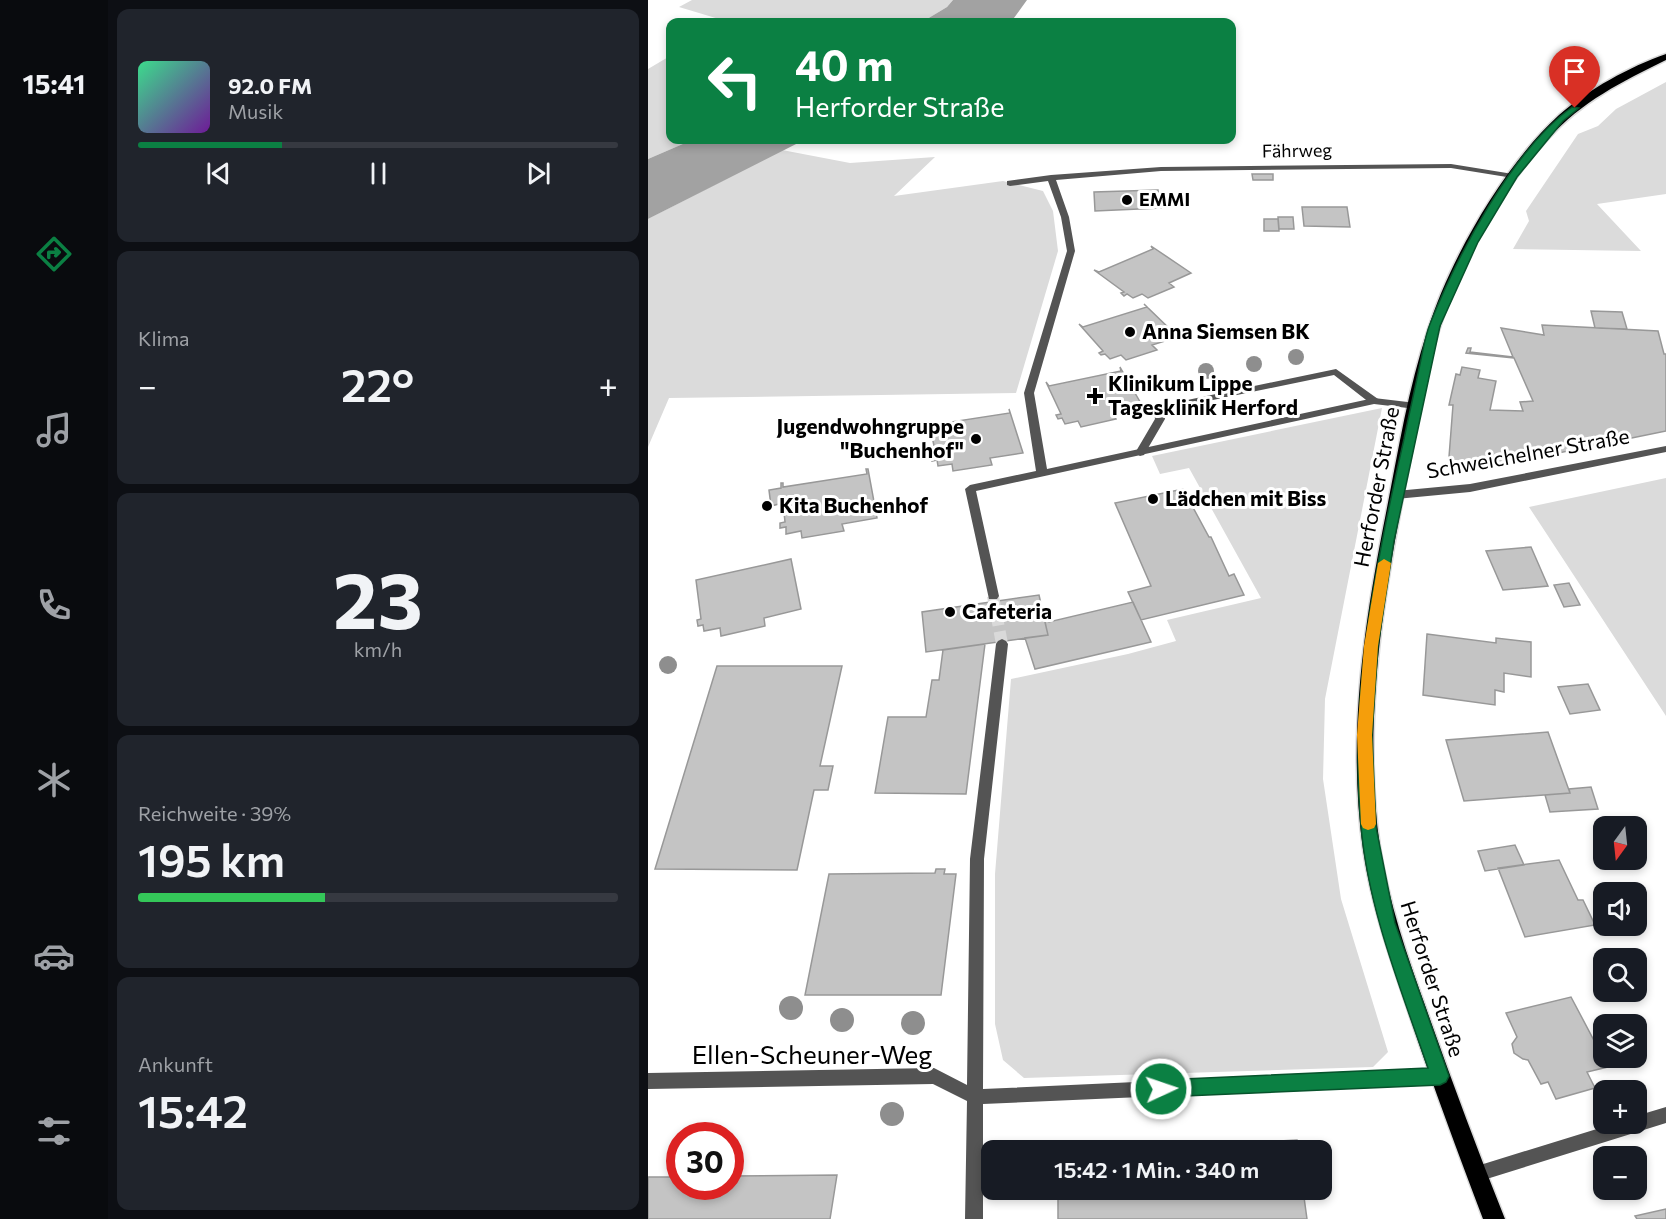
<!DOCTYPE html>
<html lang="de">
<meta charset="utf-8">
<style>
:root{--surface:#171b24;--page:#20242c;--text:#f1f3f6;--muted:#9ea1a6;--line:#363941;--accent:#0b8043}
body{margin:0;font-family:Commissioner,sans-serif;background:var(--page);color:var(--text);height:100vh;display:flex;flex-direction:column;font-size:22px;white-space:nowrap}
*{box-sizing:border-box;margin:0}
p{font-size:20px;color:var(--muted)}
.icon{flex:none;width:33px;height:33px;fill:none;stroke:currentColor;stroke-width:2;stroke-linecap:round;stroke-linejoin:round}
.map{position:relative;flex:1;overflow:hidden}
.details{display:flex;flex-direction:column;gap:9px;padding:9px;background:#0d0f14;width:540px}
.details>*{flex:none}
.banner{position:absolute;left:18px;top:18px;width:570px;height:126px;border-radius:12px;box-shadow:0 3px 9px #0003;background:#0b8043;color:#fff;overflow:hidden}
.needle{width:39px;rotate:195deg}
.buttons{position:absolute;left:945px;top:816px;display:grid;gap:12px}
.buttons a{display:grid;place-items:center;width:54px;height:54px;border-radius:12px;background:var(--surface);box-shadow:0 3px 9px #0003;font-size:30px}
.speed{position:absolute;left:18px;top:1122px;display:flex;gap:12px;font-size:30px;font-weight:700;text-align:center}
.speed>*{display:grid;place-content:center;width:78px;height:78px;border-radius:50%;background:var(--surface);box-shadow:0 3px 9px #0003;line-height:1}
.speed .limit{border:9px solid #d22;background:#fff;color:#111}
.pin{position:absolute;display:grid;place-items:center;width:51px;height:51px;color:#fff;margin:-62px -26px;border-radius:50% 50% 50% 0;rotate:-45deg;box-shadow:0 0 6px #0007}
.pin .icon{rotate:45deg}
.me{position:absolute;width:66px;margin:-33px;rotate:87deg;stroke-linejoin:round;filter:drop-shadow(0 0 4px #0008)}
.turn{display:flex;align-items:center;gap:21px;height:126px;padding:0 30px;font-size:27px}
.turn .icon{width:78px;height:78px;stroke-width:2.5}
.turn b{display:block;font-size:42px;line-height:51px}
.big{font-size:45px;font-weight:600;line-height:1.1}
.details .widget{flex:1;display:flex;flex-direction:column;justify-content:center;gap:9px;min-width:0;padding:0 21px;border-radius:12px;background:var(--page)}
.details .dial{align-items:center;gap:0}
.dial b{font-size:78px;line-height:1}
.song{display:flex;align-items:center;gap:18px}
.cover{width:72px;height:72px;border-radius:9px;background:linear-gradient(135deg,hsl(150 70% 55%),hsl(280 70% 35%))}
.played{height:6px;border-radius:3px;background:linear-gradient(90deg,var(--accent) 30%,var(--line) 30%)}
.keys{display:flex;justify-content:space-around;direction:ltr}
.heat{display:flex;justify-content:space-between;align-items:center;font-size:33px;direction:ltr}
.charge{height:9px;border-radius:4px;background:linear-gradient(90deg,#34c759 39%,var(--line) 0)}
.trip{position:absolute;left:333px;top:1140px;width:351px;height:60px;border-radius:12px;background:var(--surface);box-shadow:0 3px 9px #0003;font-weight:600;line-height:60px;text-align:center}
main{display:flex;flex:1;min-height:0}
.tab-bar{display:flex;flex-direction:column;width:108px;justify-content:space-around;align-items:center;background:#090b0e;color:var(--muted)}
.tab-bar .icon{width:42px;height:42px}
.tab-bar .active{color:var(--accent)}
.tab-bar b{font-size:27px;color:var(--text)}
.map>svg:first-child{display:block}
.green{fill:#dbdbdb}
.water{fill:#a2a2a2}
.building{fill:#c4c4c4;stroke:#989898;stroke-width:1.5}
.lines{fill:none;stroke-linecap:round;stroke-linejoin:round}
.minor-tunnel{stroke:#d9d9d9;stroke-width:12;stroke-dasharray:12 6;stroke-linecap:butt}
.primary-casing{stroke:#dbdbdb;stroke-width:3}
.service{fill:#545454;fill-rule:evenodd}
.minor{fill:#545454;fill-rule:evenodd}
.tertiary{fill:#545454;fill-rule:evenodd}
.primary{fill:#000;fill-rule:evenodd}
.tree{fill:#8e8e8e}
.route{fill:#0b8043;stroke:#07532c;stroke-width:1.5}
.slow{fill:#f59e0b}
.poi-dot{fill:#000;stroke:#fff;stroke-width:2}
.labels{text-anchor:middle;stroke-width:6;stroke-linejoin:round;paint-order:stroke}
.far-street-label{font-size:18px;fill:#000;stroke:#fff}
.far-poi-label{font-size:18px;font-weight:bold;fill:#000;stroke:#fff;text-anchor:start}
.poi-label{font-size:21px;font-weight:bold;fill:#000;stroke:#fff;text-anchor:start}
.street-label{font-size:21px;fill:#000;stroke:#fff}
.near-street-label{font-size:26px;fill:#000;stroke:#fff}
</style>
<main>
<nav class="tab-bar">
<b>15:41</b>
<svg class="icon active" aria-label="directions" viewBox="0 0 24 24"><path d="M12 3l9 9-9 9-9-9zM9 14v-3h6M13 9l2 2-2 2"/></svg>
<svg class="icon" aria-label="music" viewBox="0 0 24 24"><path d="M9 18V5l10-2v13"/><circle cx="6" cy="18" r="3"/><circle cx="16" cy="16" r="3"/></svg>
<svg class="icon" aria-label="phone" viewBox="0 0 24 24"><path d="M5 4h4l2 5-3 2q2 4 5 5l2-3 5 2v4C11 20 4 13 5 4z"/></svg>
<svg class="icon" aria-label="climate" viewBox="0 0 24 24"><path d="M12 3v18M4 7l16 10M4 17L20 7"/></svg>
<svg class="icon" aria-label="car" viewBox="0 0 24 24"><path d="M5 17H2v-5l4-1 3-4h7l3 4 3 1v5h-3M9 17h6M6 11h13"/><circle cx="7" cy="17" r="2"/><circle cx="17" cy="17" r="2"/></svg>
<svg class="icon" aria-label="filters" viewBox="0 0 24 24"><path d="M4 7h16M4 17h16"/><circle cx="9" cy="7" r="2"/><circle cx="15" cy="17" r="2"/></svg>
</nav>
<section class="details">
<div class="widget">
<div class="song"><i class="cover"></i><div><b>92.0 FM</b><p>Musik</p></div></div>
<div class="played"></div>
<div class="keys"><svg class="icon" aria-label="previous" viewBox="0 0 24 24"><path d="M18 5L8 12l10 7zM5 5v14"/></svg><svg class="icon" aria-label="pause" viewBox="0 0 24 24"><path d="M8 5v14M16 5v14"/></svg><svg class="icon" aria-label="next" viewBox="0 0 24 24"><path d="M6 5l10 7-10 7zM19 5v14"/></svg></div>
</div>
<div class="widget"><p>Klima</p>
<div class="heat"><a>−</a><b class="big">22°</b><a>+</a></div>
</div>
<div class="widget dial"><b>23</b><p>km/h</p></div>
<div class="widget"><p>Reichweite · 39%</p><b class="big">195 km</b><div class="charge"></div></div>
<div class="widget"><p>Ankunft</p><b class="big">15:42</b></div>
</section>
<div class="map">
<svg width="1018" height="1219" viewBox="0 0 1018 1219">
<rect width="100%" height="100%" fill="#fff"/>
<path class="green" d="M44,0H305L299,7L274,22H81L31,7Z
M22,56V140H44L0,159V69Z
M1018,82V194L949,204L993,251L865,249L881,221L878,211L930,134L950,126L968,109Z
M134,150L202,163L287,157L246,196L355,181L395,191L405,211L410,251L368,393L21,398L0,447V219Z
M734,408L677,699L675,779L693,899L740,1052L725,1067L376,1078L355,1060L347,1024V874L363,679L480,654L528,641L519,620L613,598L541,468L512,474L504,456Z
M1018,478V716L881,507Z"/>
<path class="water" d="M305,0H379L363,22H274L299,7Z
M44,140H156L0,219V159Z"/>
<path class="building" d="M604,174H625V180H605Z
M510,190L513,208L447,211L446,192Z
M654,207H699L702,227L656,226Z
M630,217H645L646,229H631Z
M616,219H630L631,231H616Z
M503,246L543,273L521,283L526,287L500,298L494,294L485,298L479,294L476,296L473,293L476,292L446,270L451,272L505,249Z
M496,304L530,337L504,345L509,350L478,360L473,355L462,359L457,354L453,355L451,353L455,351L431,324L435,327L499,307Z
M943,311L974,312L979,329L947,328Z
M894,325L1010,331L1016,354H1018V431L822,471L801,457L805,405H801L808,374L812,375L814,367L832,370L830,378L848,381L842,410L875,411L872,402L885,401L866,358L818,353L820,348H823L822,352L865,357L853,328L896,335Z
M472,367L495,407L465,413L468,419L433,427L430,421L417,424L414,418L410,419L408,415L413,414L398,382L401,386L473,371Z
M361,409L375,453L342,458L344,465L305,471L304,464L290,466L289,460L284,461L283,457L288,456L281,421H283L284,425L362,413Z
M218,469H220L229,518L194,524L196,531L154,538L153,531L138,534V527L132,528V523L137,522L135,503L123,506L121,490L133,488V483H135V487L219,474Z
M535,489L561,537H563L581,576L586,574L596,595L493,620L480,592L503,586L467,503Z
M883,547L900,586L855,590L838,551Z
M143,559L153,609L116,618L117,626L73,636L72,628L56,631L55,625L50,626L49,620L53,619L48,580Z
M921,583L932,605L916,607L906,585Z
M391,595L400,635L278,652L274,612Z
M485,602L503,642L387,669L377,638L400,635L393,605L401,622Z
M779,634L848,643V638L883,642V677L856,673V692L847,690V705L775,695Z
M337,644L318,794L227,793L240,717H278L284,680H291L295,650Z
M69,666H194L172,766H185L180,790H166L149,870L7,869Z
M940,684L952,710L922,714L910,687Z
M900,732L922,793L816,801L798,740Z
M943,787L950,809L902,812L897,795L922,793L921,789Z
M867,845L876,865L837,871L830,851Z
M911,860L930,900H935L947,925L877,937L850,868Z
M288,869H297L296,874H308L293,995H157L181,874L287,873Z
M923,997L960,1067L939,1072L947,1088L908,1099L900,1082L893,1084L880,1060L875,1059L866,1053L864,1044L869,1037L858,1013Z
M649,1140L650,1150H461Z
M189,1175L182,1219H0V1177H32V1186H82V1176Z
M410,1190H655L659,1219H410Z
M1018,1209V1219H989L987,1216Z"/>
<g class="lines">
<path class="minor-tunnel" d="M345,596L354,644"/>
<defs>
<path id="primary" d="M1018,54V60C975,81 933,102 901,138C858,184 824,244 801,302C782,350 774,402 764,452C738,581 713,715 732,847C741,903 759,956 778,1008C803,1079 829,1149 857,1219H835C809,1150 783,1081 760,1011C742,958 723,905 715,849C699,737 716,623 738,513C750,452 760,389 780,329C802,259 856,165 911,115C941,89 981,67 1018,54Z"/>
</defs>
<use href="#primary" class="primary-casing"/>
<path class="service" d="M688,369L730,399V403H722L686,375L531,407L516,411L517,419L496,455L492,456L487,453L507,419L505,409L506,407Z"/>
<path class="minor" d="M803,164L865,174L869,176L865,178L803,168L513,171L408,180L421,217L427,251L386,393L399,469L726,398L768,403L773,406L768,409L726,404L328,491L351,596L349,599H341L317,489L322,485L388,471L376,393L419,251L413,217L400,181L362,186L359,185V181L403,175L513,167Z
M354,639L358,641L360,644L336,859L335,1089L792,1068L798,1071L800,1076L798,1081L792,1084L335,1104V1219H317L319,1101L285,1084L0,1089V1073L286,1068L319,1085L322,859L348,644L350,641Z
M1018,1107V1123L829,1182L823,1180L821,1174L823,1168L829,1166L965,1124H988V1116Z"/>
<path class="tertiary" d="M1018,446V452L822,492L748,499L742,495L748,491L822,484Z"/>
<use href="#primary" class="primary"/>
</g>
<g class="tree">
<circle cx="648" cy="357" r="8"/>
<circle cx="606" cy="364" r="8"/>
<circle cx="558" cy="371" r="8"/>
<circle cx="20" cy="665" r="9"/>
<circle cx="143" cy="1008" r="12"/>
<circle cx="194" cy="1020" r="12"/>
<circle cx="265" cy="1023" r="12"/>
<circle cx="244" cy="1114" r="12"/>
</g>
<path class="route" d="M924,107L931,108L915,121L869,177L830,242L792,326L746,541L730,646L724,735L728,827L747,923L801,1076L798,1082L792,1085L513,1097L506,1095L504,1089L506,1082L513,1080L780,1068C753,989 720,909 713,826C701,695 727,566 756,439C761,414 767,389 772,364C775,351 777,336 782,324C809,256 864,150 924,107Z"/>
<path class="slow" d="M736,559L743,563L730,646L724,735L728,824L726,828L720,830L715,828L713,824L709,735L716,646L730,563Z"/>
<g class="poi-dot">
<circle cx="479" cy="200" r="6"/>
<circle cx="482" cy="332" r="6"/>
<path d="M444 387h6v6h6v6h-6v6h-6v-6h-6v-6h6z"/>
<circle cx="328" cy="439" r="6"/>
<circle cx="505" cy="499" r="6"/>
<circle cx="119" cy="506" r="6"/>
<circle cx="302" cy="612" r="6"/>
</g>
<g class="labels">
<g class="far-street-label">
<text transform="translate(649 151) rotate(-1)" y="6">Fährweg</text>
</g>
<g class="far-poi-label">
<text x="491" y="206">EMMI</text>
</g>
<g class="poi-label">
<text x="494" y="339">Anna Siemsen BK</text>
<text x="460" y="391">Klinikum Lippe<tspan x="460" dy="24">Tagesklinik Herford</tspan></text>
<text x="316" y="434" text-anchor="end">Jugendwohngruppe<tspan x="316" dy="24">"Buchenhof"</tspan></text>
<text x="517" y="506">Lädchen mit Biss</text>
<text x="131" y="513">Kita Buchenhof</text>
<text x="314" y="619">Cafeteria</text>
</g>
<g class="street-label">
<text transform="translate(880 454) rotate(-10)" y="7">Schweichelner Straße</text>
<text transform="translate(729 487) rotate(-79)" y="7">Herforder Straße</text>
<text transform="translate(784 979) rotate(72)" y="7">Herforder Straße</text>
</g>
<g class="near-street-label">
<text x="164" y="1064">Ellen-Scheuner-Weg</text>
</g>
</g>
</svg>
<div class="buttons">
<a><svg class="needle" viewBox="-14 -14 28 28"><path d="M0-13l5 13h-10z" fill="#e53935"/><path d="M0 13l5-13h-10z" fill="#9ea1a6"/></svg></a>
<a><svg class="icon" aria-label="sound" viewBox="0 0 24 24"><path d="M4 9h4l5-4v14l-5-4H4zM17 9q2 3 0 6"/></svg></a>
<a><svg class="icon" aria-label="search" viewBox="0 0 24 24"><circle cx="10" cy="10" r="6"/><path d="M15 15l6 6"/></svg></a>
<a><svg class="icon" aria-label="layers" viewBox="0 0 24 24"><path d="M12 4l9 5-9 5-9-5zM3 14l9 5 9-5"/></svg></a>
<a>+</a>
<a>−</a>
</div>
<div class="speed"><div class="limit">30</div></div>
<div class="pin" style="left:927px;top:108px;background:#d93025"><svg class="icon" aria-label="arrive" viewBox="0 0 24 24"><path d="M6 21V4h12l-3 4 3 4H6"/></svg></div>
<svg class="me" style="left:513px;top:1089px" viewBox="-20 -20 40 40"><circle r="17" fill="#0b8043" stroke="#fff" stroke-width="3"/><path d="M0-11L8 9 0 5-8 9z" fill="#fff"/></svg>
<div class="trip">15:42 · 1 Min. · 340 m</div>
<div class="banner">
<div class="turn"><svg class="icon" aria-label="left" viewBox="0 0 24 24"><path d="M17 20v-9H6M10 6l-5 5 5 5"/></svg><div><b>40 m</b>Herforder Straße</div></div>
</div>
</div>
</main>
